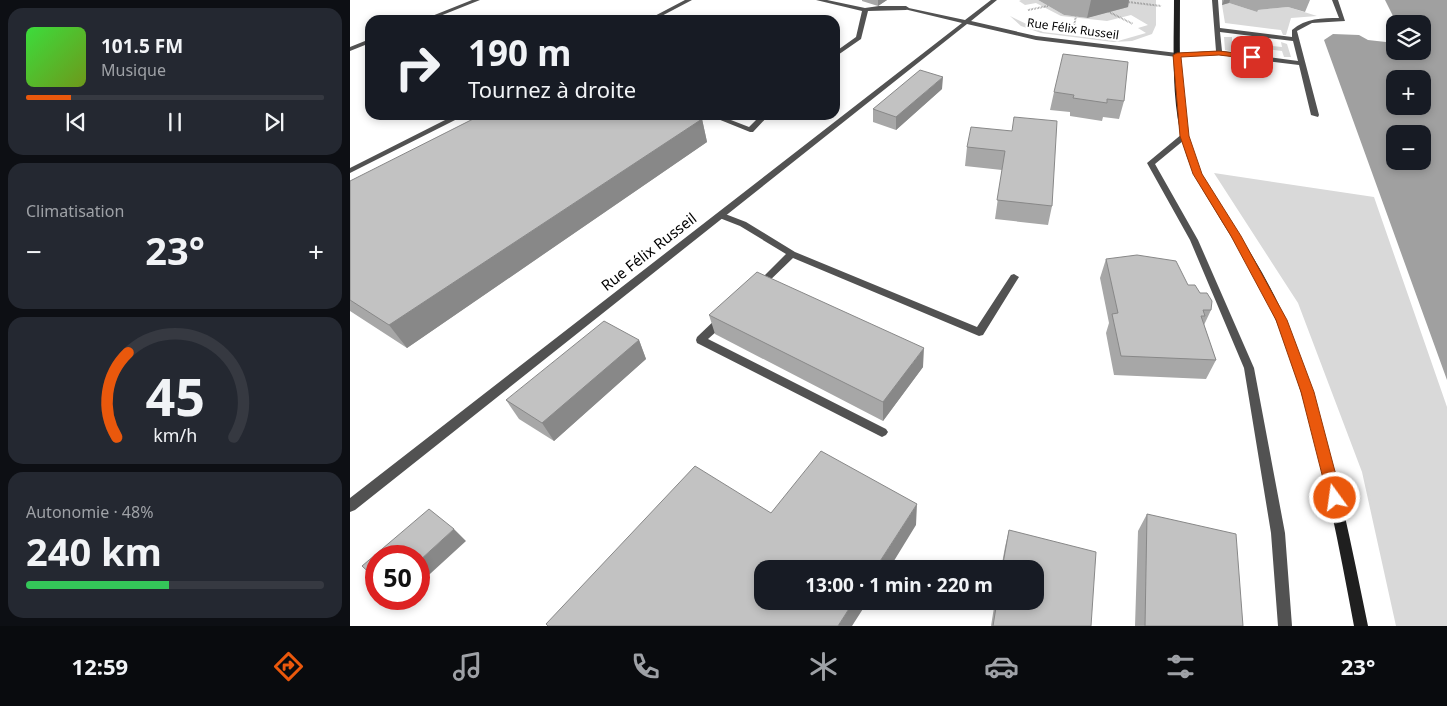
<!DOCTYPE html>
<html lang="fr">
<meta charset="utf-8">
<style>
:root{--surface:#171b24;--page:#242831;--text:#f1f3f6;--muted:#9ea1a6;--line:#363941;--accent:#ea580c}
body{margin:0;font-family:"Noto Sans",sans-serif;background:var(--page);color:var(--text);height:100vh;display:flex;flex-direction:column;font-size:19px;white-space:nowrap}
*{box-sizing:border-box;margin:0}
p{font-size:16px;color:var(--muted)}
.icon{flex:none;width:28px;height:28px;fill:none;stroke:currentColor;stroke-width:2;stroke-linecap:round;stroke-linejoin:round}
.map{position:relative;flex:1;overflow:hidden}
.side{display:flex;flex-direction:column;gap:8px;padding:8px;background:#0d0f14;width:350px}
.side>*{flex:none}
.top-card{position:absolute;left:15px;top:15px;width:475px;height:105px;border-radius:15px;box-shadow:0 2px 8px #0003;background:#171b24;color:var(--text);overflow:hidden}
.fabs{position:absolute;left:1036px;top:15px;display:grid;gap:10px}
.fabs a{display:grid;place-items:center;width:45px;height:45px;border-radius:10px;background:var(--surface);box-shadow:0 2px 8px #0003;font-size:25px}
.speed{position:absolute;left:15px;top:545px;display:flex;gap:10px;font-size:25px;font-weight:700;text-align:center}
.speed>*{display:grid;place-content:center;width:65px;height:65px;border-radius:50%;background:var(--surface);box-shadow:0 2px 8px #0003;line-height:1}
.speed .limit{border:8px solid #d22;background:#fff;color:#111}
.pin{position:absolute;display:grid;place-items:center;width:42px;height:42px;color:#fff;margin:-21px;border-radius:10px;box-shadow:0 2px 8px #0006}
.me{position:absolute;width:55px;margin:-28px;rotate:346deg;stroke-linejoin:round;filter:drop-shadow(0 0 4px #0008)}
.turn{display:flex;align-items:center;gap:18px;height:105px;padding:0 20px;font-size:22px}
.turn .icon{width:65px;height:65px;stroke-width:2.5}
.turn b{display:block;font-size:35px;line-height:42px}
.big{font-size:38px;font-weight:700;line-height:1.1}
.side .tile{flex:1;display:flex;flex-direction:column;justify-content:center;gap:8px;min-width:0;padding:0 18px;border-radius:15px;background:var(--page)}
.side .dial{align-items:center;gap:0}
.dial svg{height:130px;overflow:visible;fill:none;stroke:var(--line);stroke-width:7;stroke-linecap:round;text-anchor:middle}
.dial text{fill:var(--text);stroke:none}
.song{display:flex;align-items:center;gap:15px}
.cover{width:60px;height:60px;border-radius:8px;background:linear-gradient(135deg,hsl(120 70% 55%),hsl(80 70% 35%))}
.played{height:5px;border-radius:2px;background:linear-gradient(90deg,var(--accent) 15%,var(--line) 15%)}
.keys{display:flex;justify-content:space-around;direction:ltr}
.heat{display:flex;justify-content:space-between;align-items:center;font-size:28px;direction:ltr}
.charge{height:8px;border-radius:4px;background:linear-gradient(90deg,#34c759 48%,var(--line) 0)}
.trip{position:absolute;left:404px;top:560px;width:290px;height:50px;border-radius:15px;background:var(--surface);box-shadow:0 2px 8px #0003;font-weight:700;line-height:50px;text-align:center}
.tabs{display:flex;height:80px;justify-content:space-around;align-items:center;background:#090b0e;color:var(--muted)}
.tabs .icon{width:35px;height:35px}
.tabs .current{color:var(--accent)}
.tabs b{font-size:22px;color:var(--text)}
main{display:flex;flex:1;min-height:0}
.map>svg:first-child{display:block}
.green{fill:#d9d9d9}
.water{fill:#a0a0a0;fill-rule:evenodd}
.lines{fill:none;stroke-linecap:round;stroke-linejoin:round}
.path{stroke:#747474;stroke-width:2;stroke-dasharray:0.5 1;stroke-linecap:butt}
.service{fill:#525252;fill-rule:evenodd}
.minor{fill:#525252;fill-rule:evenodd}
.secondary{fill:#1f1f1f;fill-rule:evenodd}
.wall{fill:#a7a7a7}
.shaded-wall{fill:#888}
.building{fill:#c2c2c2;stroke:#888}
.route{fill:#ea580c;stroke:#983908}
.labels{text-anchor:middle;stroke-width:4.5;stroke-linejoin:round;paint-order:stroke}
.far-street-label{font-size:12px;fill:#000;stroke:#fff}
.street-label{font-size:15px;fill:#000;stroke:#fff}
</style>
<main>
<section class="side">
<div class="tile">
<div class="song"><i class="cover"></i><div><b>101.5 FM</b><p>Musique</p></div></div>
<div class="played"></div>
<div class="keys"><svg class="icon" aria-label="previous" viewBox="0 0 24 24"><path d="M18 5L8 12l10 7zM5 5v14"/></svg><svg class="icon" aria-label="pause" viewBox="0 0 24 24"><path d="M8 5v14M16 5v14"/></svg><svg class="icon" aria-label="next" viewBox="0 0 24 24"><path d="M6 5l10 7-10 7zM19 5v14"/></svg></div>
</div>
<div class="tile"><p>Climatisation</p>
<div class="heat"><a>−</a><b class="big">23°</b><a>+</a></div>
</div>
<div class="tile dial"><svg viewBox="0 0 100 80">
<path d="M14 69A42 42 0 1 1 86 69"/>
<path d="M14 69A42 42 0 0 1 21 17" stroke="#ea580c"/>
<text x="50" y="56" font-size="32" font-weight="700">45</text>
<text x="50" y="72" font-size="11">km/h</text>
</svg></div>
<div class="tile"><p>Autonomie · 48%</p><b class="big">240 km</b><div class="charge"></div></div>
</section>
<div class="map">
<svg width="1097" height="626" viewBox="0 0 1097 626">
<rect width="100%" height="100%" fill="#fff"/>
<path class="green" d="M671,0H688L714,15L737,18L777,7L778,0H806V25L802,34L782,41L763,42L691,33L671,26L660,16L693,32L768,41L796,33L788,28L798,25L781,15L757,21L711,16L686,3L675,5L669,1Z
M879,3L907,12V10L938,7L967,16L941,18L936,35H933L931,30L875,23L872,5Z
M874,37H882V42L932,47L931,42L937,44L941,57H934L932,51L882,45L883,52L875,50Z
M864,173L1024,197L1097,407V626H1046L1012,472L948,303Z"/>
<path class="water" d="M1035,0H1097V380L974,40L983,34L1009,35L1018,40L1045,43V51H1072V24H1047ZM1045,79H1072V106H1045ZM1045,134H1072V161H1045Z"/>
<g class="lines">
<path class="path" d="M778,2L811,6
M678,10L698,6
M759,12L783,24
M724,26L726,16"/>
<path class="service" d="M122,0H130L80,20H72Z
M335,0H342L304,20H297Z
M466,0H477L515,8L529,6H556L559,8L556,10L518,11L511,39L485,57V52L506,37L512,11Z
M862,0H868L870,28L942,37V30C956,18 972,18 989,18L982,0H988L995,21L962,23L947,31L969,115L968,117L961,115L949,65L869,55L825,56L824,55L827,53L866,51ZM870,32L943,41L948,61L872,51Z
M20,39V43L0,51V47Z
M105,115H115L0,173V168Z
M358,115H368L399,127L411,115H419L403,132H400Z
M832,134H835L839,136L805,164L848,240L904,368L935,533L942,626H928L921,533L894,368L840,240L797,163Z
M370,212L396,222L445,252L627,327L661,275L664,274L669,277L633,335L629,336L443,258L413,287H407L405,285L436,254L390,226L367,217L366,215Z
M372,316L377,320L376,323L358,339L536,429L538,432L536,435L532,437L528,435L347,343L346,340L347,337L368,317Z"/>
<path class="minor" d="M641,0H647L621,21L686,36L827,53L830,55L827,57L686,40L617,24L5,510L0,512V498L612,23L554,9V7L615,20Z"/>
<path class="secondary" d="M824,0H830C830,51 827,109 845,158C853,181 867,200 880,220C901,253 922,287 937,323C977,420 997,524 1018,626H1004C985,524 965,420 927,323C912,287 892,253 871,220C859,199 845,180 837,157C820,108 824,51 824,0Z"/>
</g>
<path class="wall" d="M512,0H537L528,6L512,1Z
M688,0H779L778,7L737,18L714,15Z
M872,0H960L955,12L938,7L908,10L907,12L879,3L872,5Z
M592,89L546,130L523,122V109Z
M704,92L774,101L769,119L753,117L752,121L720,116V112L700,110Z
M352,119L357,142L57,348L0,311V181Z
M662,131L702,206L698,225L645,219L652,170L615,166L617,147Z
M756,259L838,285L861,310L854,325L866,360L856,379L764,375L756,333L759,323L750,278Z
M359,315L573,367L533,421L365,334Z
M289,340L296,359L204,441L169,419L156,400Z
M797,514L893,626H785L788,531Z
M659,530L741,626H641L645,601H685V569H651L655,547Z"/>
<path class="shaded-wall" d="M528,0H537L528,6Z
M741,0H779L778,7L737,18Z
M874,0H880L879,3L872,5Z
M593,77L592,89L546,130V117Z
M352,119L357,142L57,348L39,325Z
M289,340L296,359L204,441L192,423Z
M574,348L573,367L533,421V402Z
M567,504L566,525L539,569H525Z
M104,529L116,541L69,584V561Z
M504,601H518L502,626H488Z"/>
<path class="building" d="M713,54L778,62L774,101L757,99V103L723,98L724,95L704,92Z
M570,70L593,77L546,117L523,109Z
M131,115H340L352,119L39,325L0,300V181Z
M664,117L707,121L702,206L647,200L655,151L617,147L621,127L662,131Z
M787,255L826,261L838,285H845L850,293H857L862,301L861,310H853L855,316H851L866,360L771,356L762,314L768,313L756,259Z
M407,272L574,348L533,402L359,315Z
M254,321L289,340L192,423L156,400Z
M471,451L567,504L525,569H412V601H504L488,626H198L196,624L345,466L421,513Z
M79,509L104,529L69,561V556H26V579L12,566Z
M797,514L886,534L893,626H795Z
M659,530L746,552L741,626H643L647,601H685V569H652Z"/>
<path class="route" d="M869,51L902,55L906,57L902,59L869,55L831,57L839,136L852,174L891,236L937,320L964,392L992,498L990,502L985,504L980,502L978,498L951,392L926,320L881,236L843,174L830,136L823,55L827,53Z"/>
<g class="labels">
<g class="far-street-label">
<text transform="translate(723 29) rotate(8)" y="4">Rue Félix Russeil</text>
</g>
<g class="street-label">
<text transform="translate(299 252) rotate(-38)" y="5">Rue Félix Russeil</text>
</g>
</g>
</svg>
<div class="fabs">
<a><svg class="icon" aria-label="layers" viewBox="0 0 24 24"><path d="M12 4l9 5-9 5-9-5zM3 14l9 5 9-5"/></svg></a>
<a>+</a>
<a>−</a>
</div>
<div class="speed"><div class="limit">50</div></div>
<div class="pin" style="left:902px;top:57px;background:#d93025"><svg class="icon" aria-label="arrive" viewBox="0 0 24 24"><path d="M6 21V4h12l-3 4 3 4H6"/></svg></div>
<svg class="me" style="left:985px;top:498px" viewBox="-20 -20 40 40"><circle r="17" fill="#ea580c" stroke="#fff" stroke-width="3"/><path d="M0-11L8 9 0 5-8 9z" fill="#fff"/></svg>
<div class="trip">13:00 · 1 min · 220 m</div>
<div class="top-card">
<div class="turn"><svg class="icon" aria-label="right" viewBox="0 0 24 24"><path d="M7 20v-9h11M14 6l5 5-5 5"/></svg><div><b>190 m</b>Tournez à droite</div></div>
</div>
</div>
</main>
<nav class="tabs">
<b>12:59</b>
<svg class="icon current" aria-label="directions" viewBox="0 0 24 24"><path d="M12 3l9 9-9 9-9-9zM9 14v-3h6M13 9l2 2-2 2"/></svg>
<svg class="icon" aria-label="music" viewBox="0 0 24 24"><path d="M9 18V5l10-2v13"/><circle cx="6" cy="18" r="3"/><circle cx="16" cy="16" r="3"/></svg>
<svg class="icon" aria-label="phone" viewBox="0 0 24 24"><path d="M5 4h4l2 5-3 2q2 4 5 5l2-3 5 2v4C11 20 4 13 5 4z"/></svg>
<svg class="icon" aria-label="climate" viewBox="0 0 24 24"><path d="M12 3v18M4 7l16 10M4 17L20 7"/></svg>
<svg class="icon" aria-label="car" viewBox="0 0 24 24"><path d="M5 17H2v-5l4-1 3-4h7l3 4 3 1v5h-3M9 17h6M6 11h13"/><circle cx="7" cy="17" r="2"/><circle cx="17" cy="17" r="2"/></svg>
<svg class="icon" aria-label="filters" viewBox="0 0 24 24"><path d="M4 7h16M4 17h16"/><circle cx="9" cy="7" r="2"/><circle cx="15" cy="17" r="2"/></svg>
<b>23°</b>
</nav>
